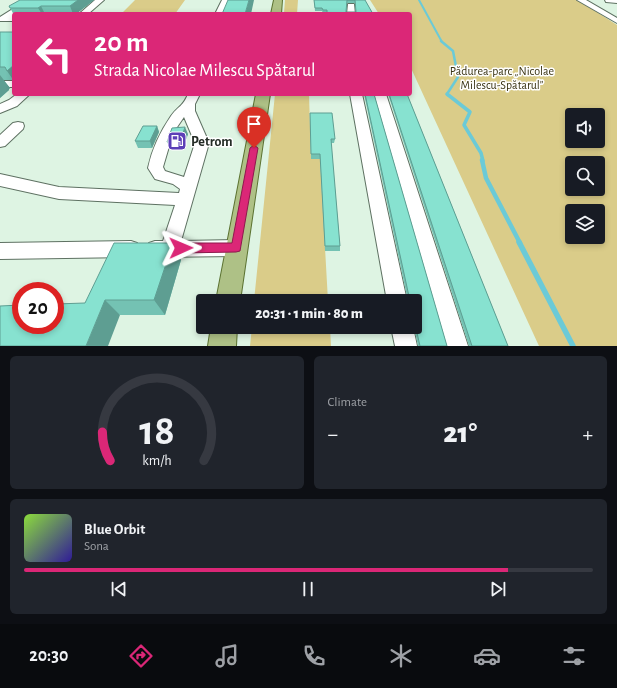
<!DOCTYPE html>
<meta charset="utf-8">
<style>
:root{--surface:#171b24;--page:#20242c;--text:#f1f3f6;--muted:#9ea1a6;--line:#363941;--accent:#db2777}
body{margin:0;font-family:"Alegreya Sans",sans-serif;background:var(--page);color:var(--text);height:100vh;display:flex;flex-direction:column;font-size:15px;white-space:nowrap}
*{box-sizing:border-box;margin:0}
p{font-size:13px;color:var(--muted)}
.icon{flex:none;width:22px;height:22px;fill:none;stroke:currentColor;stroke-width:2;stroke-linecap:round;stroke-linejoin:round}
.map{position:relative;height:346px;overflow:hidden}
.drawer{display:flex;flex-direction:column;gap:10px;padding:10px;background:#0d0f14;flex:1}
.drawer>*{flex:none}
.top-card{position:absolute;left:12px;top:12px;width:400px;height:84px;border-radius:4px;box-shadow:0 2px 6px #0003;background:#db2777;color:#fff;overflow:hidden}
.buttons{position:absolute;left:565px;top:108px;display:grid;gap:8px}
.buttons a{display:grid;place-items:center;width:40px;height:40px;border-radius:4px;background:var(--surface);box-shadow:0 2px 6px #0003;font-size:20px}
.speed{position:absolute;left:12px;top:282px;display:flex;gap:8px;font-size:20px;font-weight:700;text-align:center}
.speed>*{display:grid;place-content:center;width:52px;height:52px;border-radius:50%;background:var(--surface);box-shadow:0 2px 6px #0003;line-height:1}
.speed .limit{border:6px solid #d22;background:#fff;color:#111}
.pin{position:absolute;display:grid;place-items:center;width:34px;height:34px;color:#fff;margin:-41px -17px;border-radius:50% 50% 50% 0;rotate:-45deg;box-shadow:0 0 4px #0007}
.pin .icon{rotate:45deg}
.me{position:absolute;width:44px;margin:-22px;rotate:89deg;stroke-linejoin:round;filter:drop-shadow(0 0 3px #0008)}
.turn{display:flex;align-items:center;gap:14px;height:84px;padding:0 16px;font-size:18px}
.turn .icon{width:52px;height:52px;stroke-width:2.5}
.turn b{display:block;font-size:28px;line-height:34px}
.big{font-size:30px;font-weight:800;line-height:1.1}
.drawer .card{flex:1;display:flex;flex-direction:column;justify-content:center;gap:6px;min-width:0;padding:0 14px;border-radius:6px;background:var(--page)}
.drawer .dial{align-items:center;gap:0}
.dial svg{height:104px;overflow:visible;fill:none;stroke:var(--line);stroke-width:7;stroke-linecap:round;text-anchor:middle}
.dial text{fill:var(--text);stroke:none}
.song{display:flex;align-items:center;gap:12px}
.cover{width:48px;height:48px;border-radius:6px;background:linear-gradient(135deg,hsl(90 70% 55%),hsl(250 70% 35%))}
.played{height:4px;border-radius:2px;background:linear-gradient(90deg,var(--accent) 85%,var(--line) 85%)}
.keys{display:flex;justify-content:space-around;direction:ltr}
.heat{display:flex;justify-content:space-between;align-items:center;font-size:22px;direction:ltr}
.drawer .tiles{flex:1;display:grid;gap:10px;grid-template-columns:1fr 1fr}
.card:last-child{grid-column:span 2}
.trip{position:absolute;left:196px;top:294px;width:226px;height:40px;border-radius:4px;background:var(--surface);box-shadow:0 2px 6px #0003;font-weight:800;line-height:40px;text-align:center}
.tabs{display:flex;height:64px;justify-content:space-around;align-items:center;background:#090b0e;color:var(--muted)}
.tabs .icon{width:28px;height:28px}
.tabs .on{color:var(--accent)}
.tabs b{font-size:18px;color:var(--text)}
.map>svg:first-child{display:block}
.green{fill:#dacc89;fill-rule:evenodd}
.lines{fill:none;stroke-linecap:round;stroke-linejoin:round}
.stream-far4{stroke:#6bcad7;stroke-width:2}
.stream-far3{stroke:#6bcad7;stroke-width:2.5}
.stream-far2{stroke:#6bcad7;stroke-width:3.5}
.stream-far1{stroke:#6bcad7;stroke-width:4.5}
.stream{stroke:#6bcad7;stroke-width:5.5}
.minor-casing{stroke:#5e7162;stroke-width:2}
.major-casing{stroke:#5b7230;stroke-width:2}
.minor{fill:#fff;fill-rule:evenodd}
.major{fill:#aec186;fill-rule:evenodd}
.wall{fill:#74c2b3;fill-rule:evenodd}
.shaded-wall{fill:#5e9e92}
.building{fill:#87e2d0;stroke:#5e9e92;fill-rule:evenodd}
.route{fill:#db2777;stroke:#8e194d}
.labels{text-anchor:middle;stroke-width:3;stroke-linejoin:round;paint-order:stroke}
.far-park-label{font-size:12px;fill:#383212;stroke:#fff}
.poi-label{font-size:14px;font-weight:bold;fill:#242c26;stroke:#fff;text-anchor:start}
</style>
<div class="map">
<svg width="617" height="346" viewBox="0 0 617 346">
<rect width="100%" height="100%" fill="#def4e3"/>
<path class="green" d="M135,0H185L175,14H121Z
M285,0H298L297,14L284,13Z
M370,0H578L617,25V346H539L410,66V14H379ZM572,115H598V141H572ZM572,163H598V189H572ZM572,211H598V237H572Z
M275,94H309L311,159H320L328,301H254Z
M252,327H330L331,346H250Z"/>
<g class="lines">
<path class="stream-far4" d="M419,0L442,42"/>
<path class="stream-far3" d="M441,41L453,51L458,77L447,94L448,95"/>
<path class="stream-far2" d="M447,94L470,112L464,125L481,153L483,161"/>
<path class="stream-far1" d="M482,160L486,178L520,243"/>
<path class="stream" d="M519,242L573,346"/>
<defs>
<path id="minor" d="M27,0H36L14,14L12,17H14V21H0V17Z
M95,0H104L88,14H79Z
M222,0H230L223,14H215Z
M577,0H586L617,18V23Z
M605,0H617V3L606,2Z
M348,4H354L355,14H347Z
M0,81H14V87H0Z
M17,94H30L17,106L0,113V104L9,100Z
M188,94H200L195,104V111L209,143L181,241L237,240L243,242L246,248L243,254L237,256L155,257L149,255L146,249L149,243L155,241H163L175,205L59,199L0,186V174L59,187L179,193L180,189L173,184L155,179L148,168C152,149 160,132 171,116C178,106 183,107 188,94ZM184,117L195,143L184,177L165,171L163,167L173,133Z
M350,94H362L407,301H387Z
M374,94H386L468,346H446Z
M18,122L23,123L24,126L23,129L5,146L0,147V135L13,123Z
M131,241L137,243L140,249L137,255L131,257L0,259V243Z
M391,327H413L417,346H395Z"/>
<path id="major" d="M274,0H282L281,14H271Z
M256,94H270L240,301H216Z
M211,327H237L236,346H208Z"/>
</defs>
<use href="#minor" class="minor-casing"/>
<use href="#major" class="major-casing"/>
<use href="#minor" class="minor"/>
<use href="#major" class="major"/>
</g>
<path class="wall" d="M94,0L76,14H14V15L9,6Z
M314,0H365L373,14H327V13H323L322,11H315ZM347,3H355L356,12H346Z
M0,32H14V81L13,80H3L10,88L9,89V90L0,98Z
M364,94H374L447,346H418L414,327H415V301H408Z
M388,94H407L508,346H469Z
M310,113L335,139L334,143H331L340,246V251H325L320,159H311Z
M157,126L159,132L152,148H138L135,141Z
M188,134L183,148H170L167,142Z
M173,243L181,260L165,315H120L85,303Z"/>
<path class="shaded-wall" d="M78,0H94L76,14H73L70,6Z
M249,0H254L251,14H245Z
M41,6L45,14H42L38,8Z
M14,65V81L7,71Z
M0,75L10,88L9,89V90L0,98Z
M157,126L159,132L152,148L150,141Z
M185,127L188,134L183,148L180,142Z
M173,243L181,260L165,315L154,300Z
M105,300L120,315L108,346H86Z"/>
<path class="building" d="M20,0H78L70,6H41L38,8H10L9,6Z
M228,0H249L245,14H222Z
M314,0H365L373,14H327V10H323L322,8H315ZM347,0H355L356,12H346Z
M0,32H14V65L7,71L5,67H0Z
M365,94H374L447,346H420L415,324V301H410Z
M389,94H407L508,346H472Z
M310,113H332L335,139H331L340,246H325L320,154H311Z
M143,126H157L150,141H135Z
M185,127L180,142H167L172,128Z
M114,243H173L154,300H105L86,346H0V306L21,305V325H55V304L85,303Z"/>
<path class="route" d="M254,145L258,148L240,251L236,252L181,253L177,252L176,248L177,245L181,243H232L250,148Z"/>
<defs>
<symbol id="fuel-square" viewBox="-11 -11 22 22"><rect x="-9" y="-9" width="18" height="18" rx="4" fill="#5c3fb7" stroke="#fff"/><path d="M-5.5-6h7V0h2V4h1.3V-2.5L3-4.5l.8-.8L6-3V5H2.5V1h-1V6h-7ZM-4.2-4.7v3.2H.2V-4.7Z" fill="#fff"/></symbol>
</defs>
<g fill-rule="evenodd">
<use href="#fuel-square" x="166" y="130" width="22" height="22"/>
</g>
<g class="labels">
<g class="far-park-label">
<text x="502" y="75">Pădurea-parc „Nicolae<tspan x="502" dy="14">Milescu-Spătarul”</tspan></text>
</g>
<g class="poi-label">
<text x="191" y="146">Petrom</text>
</g>
</g>
</svg>
<div class="buttons">
<a><svg class="icon" aria-label="sound" viewBox="0 0 24 24"><path d="M4 9h4l5-4v14l-5-4H4zM17 9q2 3 0 6"/></svg></a>
<a><svg class="icon" aria-label="search" viewBox="0 0 24 24"><circle cx="10" cy="10" r="6"/><path d="M15 15l6 6"/></svg></a>
<a><svg class="icon" aria-label="layers" viewBox="0 0 24 24"><path d="M12 4l9 5-9 5-9-5zM3 14l9 5 9-5"/></svg></a>
</div>
<div class="speed"><div class="limit">20</div></div>
<div class="pin" style="left:254px;top:148px;background:#d93025"><svg class="icon" aria-label="arrive" viewBox="0 0 24 24"><path d="M6 21V4h12l-3 4 3 4H6"/></svg></div>
<svg class="me" style="left:181px;top:248px" viewBox="-20 -20 40 40"><path d="M0-17L14 15 0 8-14 15z" fill="#db2777" stroke="#fff" stroke-width="4"/></svg>
<div class="trip">20:31 · 1 min · 80 m</div>
<div class="top-card">
<div class="turn"><svg class="icon" aria-label="left" viewBox="0 0 24 24"><path d="M17 20v-9H6M10 6l-5 5 5 5"/></svg><div><b>20 m</b>Strada Nicolae Milescu Spătarul</div></div>
</div>
</div>
<section class="drawer">
<div class="tiles">
<div class="card dial"><svg viewBox="0 0 100 80">
<path d="M14 69A42 42 0 1 1 86 69"/>
<path d="M14 69A42 42 0 0 1 8 47" stroke="#db2777"/>
<text x="50" y="56" font-size="32" font-weight="700">18</text>
<text x="50" y="72" font-size="11">km/h</text>
</svg></div>
<div class="card"><p>Climate</p>
<div class="heat"><a>−</a><b class="big">21°</b><a>+</a></div>
</div>
<div class="card">
<div class="song"><i class="cover"></i><div><b>Blue Orbit</b><p>Sona</p></div></div>
<div class="played"></div>
<div class="keys"><svg class="icon" aria-label="previous" viewBox="0 0 24 24"><path d="M18 5L8 12l10 7zM5 5v14"/></svg><svg class="icon" aria-label="pause" viewBox="0 0 24 24"><path d="M8 5v14M16 5v14"/></svg><svg class="icon" aria-label="next" viewBox="0 0 24 24"><path d="M6 5l10 7-10 7zM19 5v14"/></svg></div>
</div>
</div>
</section>
<nav class="tabs">
<b>20:30</b>
<svg class="icon on" aria-label="directions" viewBox="0 0 24 24"><path d="M12 3l9 9-9 9-9-9zM9 14v-3h6M13 9l2 2-2 2"/></svg>
<svg class="icon" aria-label="music" viewBox="0 0 24 24"><path d="M9 18V5l10-2v13"/><circle cx="6" cy="18" r="3"/><circle cx="16" cy="16" r="3"/></svg>
<svg class="icon" aria-label="phone" viewBox="0 0 24 24"><path d="M5 4h4l2 5-3 2q2 4 5 5l2-3 5 2v4C11 20 4 13 5 4z"/></svg>
<svg class="icon" aria-label="climate" viewBox="0 0 24 24"><path d="M12 3v18M4 7l16 10M4 17L20 7"/></svg>
<svg class="icon" aria-label="car" viewBox="0 0 24 24"><path d="M5 17H2v-5l4-1 3-4h7l3 4 3 1v5h-3M9 17h6M6 11h13"/><circle cx="7" cy="17" r="2"/><circle cx="17" cy="17" r="2"/></svg>
<svg class="icon" aria-label="filters" viewBox="0 0 24 24"><path d="M4 7h16M4 17h16"/><circle cx="9" cy="7" r="2"/><circle cx="15" cy="17" r="2"/></svg>
</nav>
